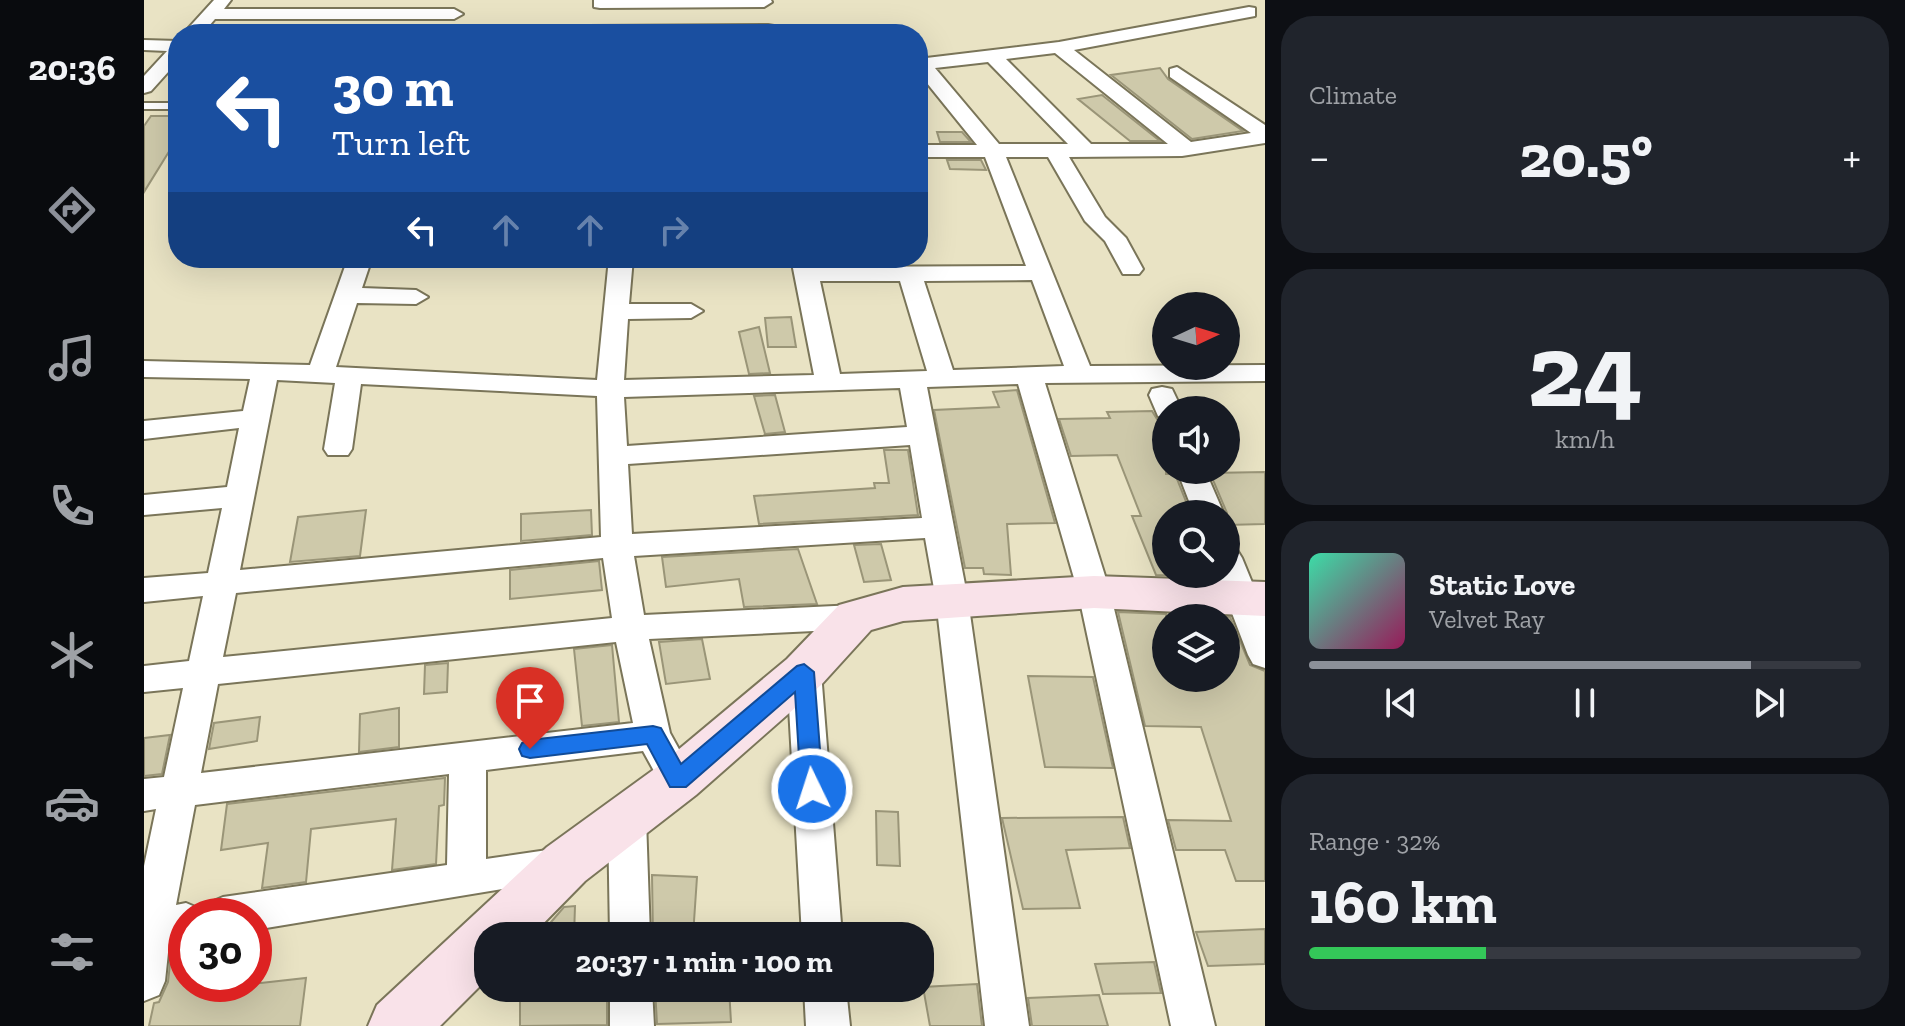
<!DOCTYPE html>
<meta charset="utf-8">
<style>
:root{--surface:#171b24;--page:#20242c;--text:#f1f3f6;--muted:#9ea1a6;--line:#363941;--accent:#8c9099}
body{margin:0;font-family:"Zilla Slab",serif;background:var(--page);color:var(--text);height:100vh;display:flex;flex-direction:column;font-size:30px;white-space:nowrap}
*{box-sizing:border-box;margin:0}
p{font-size:26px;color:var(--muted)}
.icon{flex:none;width:44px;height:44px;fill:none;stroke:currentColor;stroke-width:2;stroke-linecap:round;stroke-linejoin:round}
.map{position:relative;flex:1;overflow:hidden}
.details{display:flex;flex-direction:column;gap:16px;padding:16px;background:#0d0f14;width:640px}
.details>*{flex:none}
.top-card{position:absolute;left:24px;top:24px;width:760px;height:244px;border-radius:32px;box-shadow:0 8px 32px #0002;background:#1a4fa0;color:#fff;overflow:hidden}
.needle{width:52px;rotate:86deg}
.fabs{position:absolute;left:1008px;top:292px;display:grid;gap:16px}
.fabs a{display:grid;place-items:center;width:88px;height:88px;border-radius:50%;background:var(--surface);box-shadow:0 8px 32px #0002;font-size:40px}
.speed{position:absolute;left:24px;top:898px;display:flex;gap:16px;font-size:40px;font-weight:700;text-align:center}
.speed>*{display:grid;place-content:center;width:104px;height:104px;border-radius:50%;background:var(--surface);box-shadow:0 8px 32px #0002;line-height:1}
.speed .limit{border:12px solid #d22;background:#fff;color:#111}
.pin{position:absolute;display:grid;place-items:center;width:68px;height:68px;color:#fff;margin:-82px -34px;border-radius:50% 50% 50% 0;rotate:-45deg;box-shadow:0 0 8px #0007}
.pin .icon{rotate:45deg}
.me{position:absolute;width:88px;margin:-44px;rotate:356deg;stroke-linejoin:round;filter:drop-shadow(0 0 6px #0008)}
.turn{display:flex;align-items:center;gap:28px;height:168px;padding:0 32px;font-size:36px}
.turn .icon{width:104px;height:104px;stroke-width:2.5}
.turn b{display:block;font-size:56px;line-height:68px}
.lanes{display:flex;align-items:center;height:76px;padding:0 32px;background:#0003;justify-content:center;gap:40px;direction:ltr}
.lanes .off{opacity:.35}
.big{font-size:60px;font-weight:700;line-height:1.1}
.details .widget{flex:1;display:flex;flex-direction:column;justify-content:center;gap:12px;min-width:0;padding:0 28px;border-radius:32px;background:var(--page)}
.details .dial{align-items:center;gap:0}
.dial b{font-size:104px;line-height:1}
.song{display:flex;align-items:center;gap:24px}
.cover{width:96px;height:96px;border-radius:12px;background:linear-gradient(135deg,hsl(160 70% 55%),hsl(330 70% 35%))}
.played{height:8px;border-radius:4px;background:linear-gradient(90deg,var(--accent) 80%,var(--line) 80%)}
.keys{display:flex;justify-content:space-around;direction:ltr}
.heat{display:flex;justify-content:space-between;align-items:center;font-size:44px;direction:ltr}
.charge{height:12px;border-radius:6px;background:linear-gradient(90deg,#34c759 32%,var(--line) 0)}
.trip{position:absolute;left:330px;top:922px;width:460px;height:80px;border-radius:32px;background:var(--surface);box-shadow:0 8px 32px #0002;font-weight:700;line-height:80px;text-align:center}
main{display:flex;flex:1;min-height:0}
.tab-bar{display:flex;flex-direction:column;width:144px;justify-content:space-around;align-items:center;background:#090b0e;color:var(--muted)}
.tab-bar .icon{width:56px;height:56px}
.tab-bar .on{color:var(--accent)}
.tab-bar b{font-size:36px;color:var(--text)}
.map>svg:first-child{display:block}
.building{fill:#cec9aa;stroke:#9a9578;stroke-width:2}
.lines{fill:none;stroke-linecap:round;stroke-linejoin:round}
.lane-casing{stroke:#7a7559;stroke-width:4}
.street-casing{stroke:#7a7559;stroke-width:4}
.secondary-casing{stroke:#7a7559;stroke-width:4}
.lane{fill:#fff;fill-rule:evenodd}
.street{fill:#fff;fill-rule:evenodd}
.secondary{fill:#f9e2e9;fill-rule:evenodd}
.route{fill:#1a73e8;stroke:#114b97;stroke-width:2}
</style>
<main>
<nav class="tab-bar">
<b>20:36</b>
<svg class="icon on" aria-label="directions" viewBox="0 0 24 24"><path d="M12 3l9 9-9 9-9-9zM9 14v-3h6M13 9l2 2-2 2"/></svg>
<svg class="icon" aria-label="music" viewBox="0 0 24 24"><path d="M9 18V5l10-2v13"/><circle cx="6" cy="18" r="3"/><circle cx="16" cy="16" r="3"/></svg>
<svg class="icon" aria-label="phone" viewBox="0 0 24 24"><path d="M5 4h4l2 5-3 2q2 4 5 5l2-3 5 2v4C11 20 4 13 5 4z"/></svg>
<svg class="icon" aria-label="climate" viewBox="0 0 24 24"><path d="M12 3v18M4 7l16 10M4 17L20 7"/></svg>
<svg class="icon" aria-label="car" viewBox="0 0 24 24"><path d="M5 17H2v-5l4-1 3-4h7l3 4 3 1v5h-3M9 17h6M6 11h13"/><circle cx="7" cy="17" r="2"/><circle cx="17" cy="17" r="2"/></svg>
<svg class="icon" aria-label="filters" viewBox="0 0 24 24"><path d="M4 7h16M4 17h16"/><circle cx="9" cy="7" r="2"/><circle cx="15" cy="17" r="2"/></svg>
</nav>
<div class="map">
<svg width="1121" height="1026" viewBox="0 0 1121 1026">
<rect width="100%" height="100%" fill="#e9e3c4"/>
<path class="building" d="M1016,68L1024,79L1099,131L1048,139L967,75Z
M958,95L1016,141H986L934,99Z
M7,116H34V137L0,192V126Z
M793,132H818L827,142H796Z
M803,160H837L842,170L806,169Z
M647,317L652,347H624L621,318Z
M615,327L626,373L605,374L595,332Z
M873,390L911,523L863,524L867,575L840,574L839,568H821L790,410L855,407L849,392Z
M631,395L641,432L621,434L610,396Z
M1008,411L1013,419L1022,421V474H1031L1047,514H1022V574H1070L1071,577L1012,575L988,516H997L973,455L927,456L915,419L966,418L963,412Z
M740,450H764L774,515L615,524L610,496L731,488L730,483H745Z
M1121,472V524L1082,525L1083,513L1066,473Z
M222,510L216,556L146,562L154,517Z
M447,510L448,535L377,541V514Z
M737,544L747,580L720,582L710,545Z
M654,549L673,604L600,607L595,579L522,587L518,557Z
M455,561L458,590L366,599V570Z
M974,612L1022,614V678H1082V618H1030L1029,615L1086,617L1106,665L1121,671V881H1092L1081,850H1032L1024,820L1087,821L1057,727L1001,726Z
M558,639L566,679L522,684L515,642Z
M468,645L475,722L438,726L430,649Z
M304,663L303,692L280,694L281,665Z
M884,676L949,677L969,768L901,767Z
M255,708V747L215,752L216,714Z
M116,717L113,741L65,749L70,723Z
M26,735L18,774L0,776V738Z
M301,778L300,805L295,806L292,864L248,870L252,819L167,829L162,882L118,888L124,843L77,850L83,804Z
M732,811L754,812L756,866L733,865Z
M979,817L986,848L922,850L936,908L879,909L858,818Z
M508,875L553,877L549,936H509Z
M431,906L430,936H395L420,907Z
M1121,929V964L1064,966L1052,932Z
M42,944V984H64L63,989L162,978L156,1026H5L10,1003L15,1002L24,982L28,946Z
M1010,962L1017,993L959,994L951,964Z
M833,984L838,1026H786L779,987Z
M376,988H463V1025L376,1026Z
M511,988H585L587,1022L513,1024Z
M955,995L964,1026H888L884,998Z"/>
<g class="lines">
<defs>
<path id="lane" d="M0,103H34V109H0Z"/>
<path id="street" d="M70,0H87L80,9H310L319,14L310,19H71L58,34H39Z
M450,0H627L628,2L620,7L456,8L450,7Z
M1105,7L1111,8V16L930,50L1047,142L1107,133L1026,77V69L1033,67L1121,125V143L1038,156L925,157L961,217L982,238L999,269L995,274H979L961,241L941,221L904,157H862L946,366L1121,365V381L901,383L966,592L1071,1026H1027L934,592L874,384L783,387L824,600L885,1026H841L792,600L781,538L490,556L500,615L711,605L723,608L727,617L723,626L711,629L505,639L526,733L552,780L547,791L534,795L521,791L499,751L342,770V859L417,848L431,853L437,865L431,877L110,930V916H42V941L25,943L21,981L15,995L0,1001V866L12,809L0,811V779L20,777L39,688L0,692V666L45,661L59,596L0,602V578L64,573L78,508L0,515V495L83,487L95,428L0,439V421L99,411L106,379L0,377V361L166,365L204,258H228L218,288L272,290L284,297L272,304L213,303L192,367L453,380L465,258H489L485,304H547L559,311L547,318L484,319L480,380L670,375L647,258H671L673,267L882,266L841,157H774V145H833L774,72V59L915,42ZM911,53L1024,144H947L862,59ZM844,62L924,144H855L791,68ZM888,280L920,366L809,370L780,281ZM676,281H756L783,371L696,374ZM133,380L191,383L180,449L184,455H204L208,449L217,384L453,396L457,537L96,570ZM756,388L763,427L483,446L480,397ZM766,445L778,518L488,534L484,464ZM459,558L468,618L79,657L92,593ZM472,642L489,723L57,773L74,684ZM305,774L303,865L79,897L65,903L59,915L56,909L42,903L32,905L51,805Z
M624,25L630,26V34H436L434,31L443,26Z
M0,40L34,41V61L7,91L0,93V76L23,51L0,50Z
M1018,387L1028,389L1038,410H1022V418L1014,416L1005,395L1008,389Z
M1033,470H1061L1080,514H1050Z
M1082,547L1093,550L1098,558L1121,614V668L1109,664L1104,655L1073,574H1082Z
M660,659L672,663L677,672L698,936H658L643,672L648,663Z
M483,803L496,807L502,819L506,936H466L464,819L470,807Z
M466,988H508L510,1026H466Z
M660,988H702L706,1026H662Z"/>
<path id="secondary" d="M950,576L1121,582V616L950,608L759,621L727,630L677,685L552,795L441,881L387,936H344V978L296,1026H224L233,1005L403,847L516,765L643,659L695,605L759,587Z"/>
</defs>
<use href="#lane" class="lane-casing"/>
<use href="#street" class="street-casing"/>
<use href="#secondary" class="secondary-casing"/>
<use href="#lane" class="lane"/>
<use href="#street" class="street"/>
<use href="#secondary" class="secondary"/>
</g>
<path class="route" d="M660,664L670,672L679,789L676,796H660L657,789L651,692L542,787H526L503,744L386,758L378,756L375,749L378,743L386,740L509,726L517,728L537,764L653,666Z"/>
</svg>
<div class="fabs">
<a><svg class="needle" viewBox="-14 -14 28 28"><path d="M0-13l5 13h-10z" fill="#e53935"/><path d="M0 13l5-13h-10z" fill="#9ea1a6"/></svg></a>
<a><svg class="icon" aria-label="sound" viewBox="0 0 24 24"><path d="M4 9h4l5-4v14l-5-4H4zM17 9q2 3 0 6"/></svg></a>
<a><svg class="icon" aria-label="search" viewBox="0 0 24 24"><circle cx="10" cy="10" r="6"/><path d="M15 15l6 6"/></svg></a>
<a><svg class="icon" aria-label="layers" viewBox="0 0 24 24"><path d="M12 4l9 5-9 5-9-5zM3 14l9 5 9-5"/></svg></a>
</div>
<div class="speed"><div class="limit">30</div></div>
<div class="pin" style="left:386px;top:749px;background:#d93025"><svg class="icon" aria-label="arrive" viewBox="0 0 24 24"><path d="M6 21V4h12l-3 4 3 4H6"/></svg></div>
<svg class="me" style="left:668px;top:789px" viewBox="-20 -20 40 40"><circle r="17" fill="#1a73e8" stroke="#fff" stroke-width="3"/><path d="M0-11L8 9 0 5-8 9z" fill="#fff"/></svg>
<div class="trip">20:37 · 1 min · 100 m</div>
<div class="top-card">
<div class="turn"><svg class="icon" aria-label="left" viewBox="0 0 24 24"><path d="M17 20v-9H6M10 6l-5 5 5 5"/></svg><div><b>30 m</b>Turn left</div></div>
<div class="lanes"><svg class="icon" aria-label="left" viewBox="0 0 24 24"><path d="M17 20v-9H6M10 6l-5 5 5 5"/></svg><svg class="icon off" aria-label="ahead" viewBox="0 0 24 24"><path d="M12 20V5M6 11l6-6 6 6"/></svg><svg class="icon off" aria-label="ahead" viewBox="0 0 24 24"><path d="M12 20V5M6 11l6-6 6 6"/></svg><svg class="icon off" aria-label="right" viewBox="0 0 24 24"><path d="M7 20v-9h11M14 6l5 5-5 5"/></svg></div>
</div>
</div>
<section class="details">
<div class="widget"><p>Climate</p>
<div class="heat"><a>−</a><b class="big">20.5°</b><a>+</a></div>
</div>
<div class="widget dial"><b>24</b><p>km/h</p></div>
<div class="widget">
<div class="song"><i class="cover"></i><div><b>Static Love</b><p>Velvet Ray</p></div></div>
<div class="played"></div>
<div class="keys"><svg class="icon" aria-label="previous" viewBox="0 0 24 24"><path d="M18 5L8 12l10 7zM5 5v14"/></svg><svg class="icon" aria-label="pause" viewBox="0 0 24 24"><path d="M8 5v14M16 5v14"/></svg><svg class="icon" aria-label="next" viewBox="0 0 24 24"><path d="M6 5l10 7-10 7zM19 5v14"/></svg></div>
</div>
<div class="widget"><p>Range · 32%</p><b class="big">160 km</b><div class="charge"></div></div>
</section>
</main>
